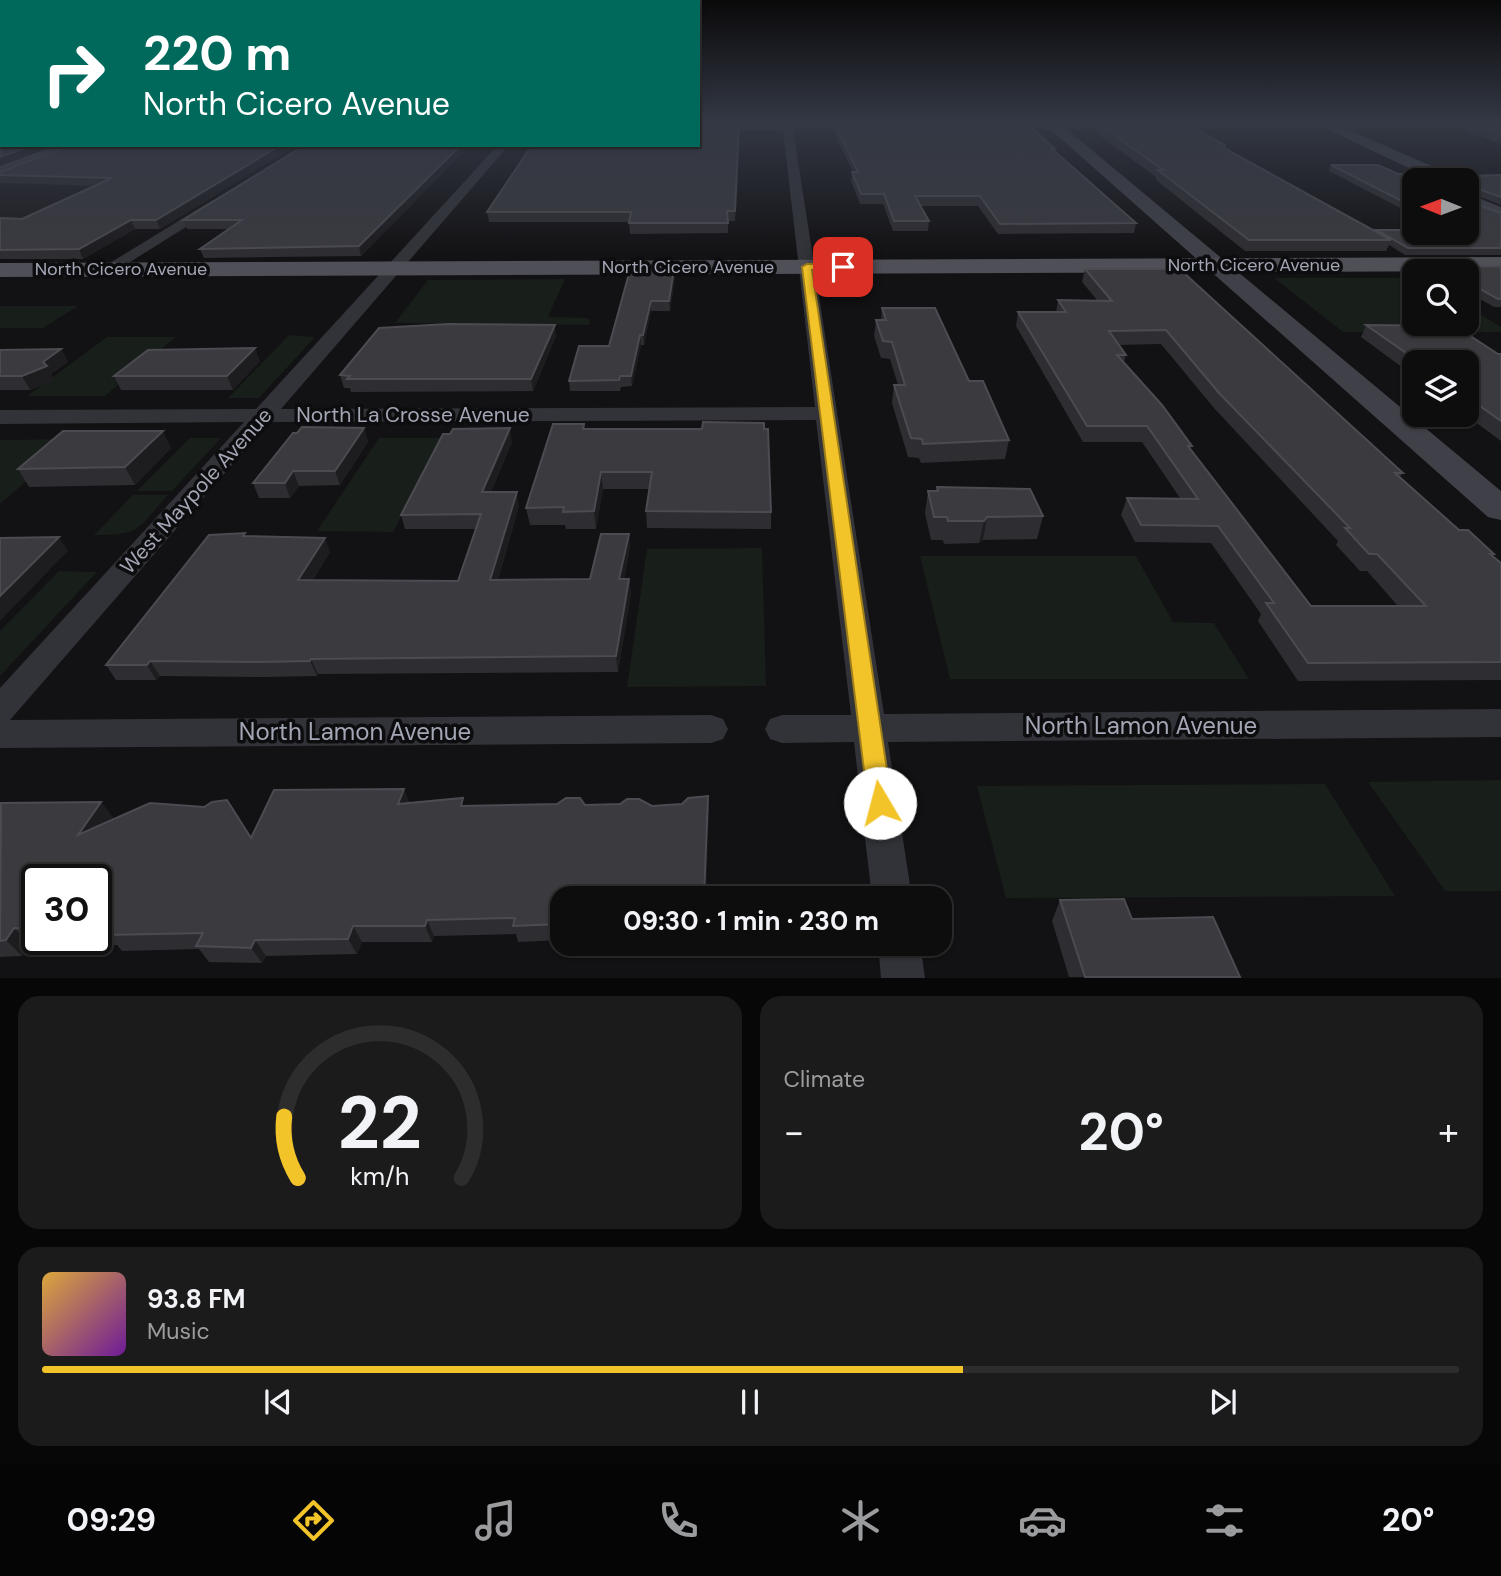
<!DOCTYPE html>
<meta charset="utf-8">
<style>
:root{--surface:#0e0d0e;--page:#1c1b1c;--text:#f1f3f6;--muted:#9b9c9e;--line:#2e2d2e;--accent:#f3c429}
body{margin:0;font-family:"DM Sans",sans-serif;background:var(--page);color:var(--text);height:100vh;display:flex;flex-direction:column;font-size:26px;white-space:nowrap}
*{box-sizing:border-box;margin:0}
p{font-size:23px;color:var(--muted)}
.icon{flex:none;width:38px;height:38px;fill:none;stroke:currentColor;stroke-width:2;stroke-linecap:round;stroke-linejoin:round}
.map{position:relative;height:978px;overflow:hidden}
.sheet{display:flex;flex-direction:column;gap:18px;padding:18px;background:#080708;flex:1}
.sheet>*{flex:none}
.hud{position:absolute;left:0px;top:0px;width:700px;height:147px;box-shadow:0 2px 5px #0004,0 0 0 2px var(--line);background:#00695c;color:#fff;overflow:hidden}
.needle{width:46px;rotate:271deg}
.fabs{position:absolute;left:1402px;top:168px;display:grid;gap:14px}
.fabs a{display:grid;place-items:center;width:77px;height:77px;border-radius:14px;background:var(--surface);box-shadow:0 2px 5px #0004,0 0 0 2px var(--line);font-size:35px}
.speed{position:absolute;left:21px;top:864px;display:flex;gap:14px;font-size:35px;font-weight:700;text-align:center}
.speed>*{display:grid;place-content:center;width:91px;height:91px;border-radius:50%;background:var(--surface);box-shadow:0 2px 5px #0004,0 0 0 2px var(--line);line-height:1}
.speed .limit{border:4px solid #111;border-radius:10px;background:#fff;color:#111}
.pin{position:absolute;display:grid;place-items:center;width:60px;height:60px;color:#fff;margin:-30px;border-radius:14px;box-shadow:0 4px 10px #0006}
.me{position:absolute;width:77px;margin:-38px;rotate:352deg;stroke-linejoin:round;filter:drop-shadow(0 0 5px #0008)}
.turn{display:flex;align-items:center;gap:24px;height:147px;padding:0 28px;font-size:32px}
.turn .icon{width:91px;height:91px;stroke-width:2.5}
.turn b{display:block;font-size:49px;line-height:60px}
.big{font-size:52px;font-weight:700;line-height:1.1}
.sheet .tile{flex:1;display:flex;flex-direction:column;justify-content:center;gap:10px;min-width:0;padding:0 24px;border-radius:21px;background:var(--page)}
.sheet .dial{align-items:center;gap:0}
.dial svg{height:182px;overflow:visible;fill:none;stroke:var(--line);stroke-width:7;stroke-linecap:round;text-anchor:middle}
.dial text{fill:var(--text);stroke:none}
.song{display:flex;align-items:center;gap:21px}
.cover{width:84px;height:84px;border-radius:10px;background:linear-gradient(135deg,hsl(40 70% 55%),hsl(280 70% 35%))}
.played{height:7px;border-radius:4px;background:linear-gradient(90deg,var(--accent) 65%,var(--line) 65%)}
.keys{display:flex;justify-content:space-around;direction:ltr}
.heat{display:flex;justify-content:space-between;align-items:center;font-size:38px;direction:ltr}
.sheet .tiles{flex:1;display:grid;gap:18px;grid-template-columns:1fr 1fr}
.tile:last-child{grid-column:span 2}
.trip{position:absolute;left:550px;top:886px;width:402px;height:70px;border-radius:21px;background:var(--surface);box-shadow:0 2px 5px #0004,0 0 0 2px var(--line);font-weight:700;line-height:70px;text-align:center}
.dock{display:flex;height:112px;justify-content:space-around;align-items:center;background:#060506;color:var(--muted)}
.dock .icon{width:49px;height:49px}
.dock .selected{color:var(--accent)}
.dock b{font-size:32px;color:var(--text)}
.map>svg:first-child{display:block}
.built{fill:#1e1d20}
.green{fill:#181e19}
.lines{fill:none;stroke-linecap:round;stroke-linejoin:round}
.street{fill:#323338;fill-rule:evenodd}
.secondary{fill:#404148;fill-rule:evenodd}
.primary{fill:#4e4f57;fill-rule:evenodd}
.rail{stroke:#45464d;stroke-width:2.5;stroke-dasharray:4.5 3.5;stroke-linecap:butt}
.wall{fill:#2e2d31;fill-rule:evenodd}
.shaded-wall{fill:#1d1c1f}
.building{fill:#3a3a3f;stroke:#4b4b51;stroke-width:2;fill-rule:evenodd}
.route{fill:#f3c429;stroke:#9e7f1b;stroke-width:2}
.labels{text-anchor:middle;stroke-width:7;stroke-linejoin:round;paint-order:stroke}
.far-street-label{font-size:18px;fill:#a3a6b4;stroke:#0d0c0e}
.street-label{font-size:21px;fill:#a3a6b4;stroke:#0d0c0e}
.near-street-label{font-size:24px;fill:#a3a6b4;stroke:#0d0c0e}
</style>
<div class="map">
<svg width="1501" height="978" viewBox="0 0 1501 978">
<rect width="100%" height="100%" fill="#121113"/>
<path class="built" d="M194,145L0,234V179Z"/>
<path class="green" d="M1274,278H1414V324H1466L1467,306L1501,327V332H1343Z
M565,279L548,317L588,318L590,321L589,325L395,323L428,280Z
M0,306H78L43,328H0Z
M289,335L315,337L259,398H228Z
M107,337H176L105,396H27Z
M190,438H221L172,491H137Z
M379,438H445L393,532L317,531Z
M75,439L0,504V440Z
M133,495H168C137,529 143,535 94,535Z
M762,548L766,686L627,687L647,549Z
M920,556H1136L1173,622L1214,623L1249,679H950Z
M59,571L97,572L0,676V631Z
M1501,780V891H1445L1368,782Z
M1325,784L1395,896L1006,898L977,786Z"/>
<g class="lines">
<path class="street" d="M782,121L866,123L871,126L866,129H793L884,714L1501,709V737L888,742L912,898H872L854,742L782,743L770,739L765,729L770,719L782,715H851L816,420L269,422L10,720L711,715L723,719L728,729L723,739L711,743L0,748V688L244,422L0,424V410L256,409L498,145H509L281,409L815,407L783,130H698V124L782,123Z
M1501,122V128L996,129L991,126L996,123Z
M213,200L220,204L218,207L114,272L108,274L100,269Z
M878,943H920L925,978H881Z"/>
<path class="secondary" d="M1041,121H1057L1501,491V520L1488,517Z
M1310,121H1329L1454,176L1457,180H1434Z
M54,145H78L76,148L0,175V164Z
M1466,193L1501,207V220L1466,205Z"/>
<path class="primary" d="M1501,257V271L0,277V263Z"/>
<path class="rail" d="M0,167L63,145"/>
</g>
<path class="wall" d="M1501,122V144L1465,131L1469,123Z
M1097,123L1225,145L1224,149L1376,231L1377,230L1466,233L1414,180V215L1329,171L1331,165L1398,174L1437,177L1501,175V205L1468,192V201L1501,213V255H1405L1389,245L1386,251H1245L1156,180V177L1095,132Z
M739,125L735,221H728V233L630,234L629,222H489L487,212L531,145H698Z
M835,125L1055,149V151L1136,223L1134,233L998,234L978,206H921L929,221L928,231H893L883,204H860L851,181L852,172H853L834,133Z
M72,145H296L160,229H135L83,259H0V218L22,219L95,186L0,183V172Z
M305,145H470L361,256L204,258L200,249L229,229H187L183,220Z
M1501,266V307H1494L1466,291V271H1439L1441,267Z
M674,269L675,278L670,311H651L644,345H641L632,386L621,387L620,391H570L569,381L609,346Z
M1085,269L1403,473L1400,477L1459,530L1494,554L1493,556L1501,563V680L1298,681L1258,621L1261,614L1211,543L1135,542L1121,515L1127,498H1180L1142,442H1083L1016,326L1018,312H1056L1058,300H1097L1082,282ZM1161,344L1214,408L1338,541L1336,545L1360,571H1367L1398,606H1311L1190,449L1192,446L1124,362L1126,355L1119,345Z
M882,308L969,381L1009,440L1005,459L921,463L919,458L908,457L892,403L894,385H898L890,359L881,358L874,336L876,320H881Z
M1366,325L1501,354V441L1466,415V362H1414V376L1361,337Z
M556,336L533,391L351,392L350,388H344L340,375Z
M61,349L68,362L51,374L54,380L30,390H0V350Z
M260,361L233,390H121L114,376Z
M584,424L585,429L771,512V529L647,528L646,511L649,489H603L596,529H566L565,525H530L526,508Z
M364,428L368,442L340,485L299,486L290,498H259L253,483Z
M512,442L491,492L519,506L498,580L590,579L629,534L630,548L624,579H629L631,594L618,672L318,674L317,676L265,677L160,676L156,680H116L106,665L245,533L246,536L330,552L313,580L458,581L476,529H405L401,515Z
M171,448L135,485L29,487L18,469Z
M937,487L1043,516L1037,539L983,540L979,543L944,544L943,540H931L925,513L928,491H936Z
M708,796L709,813L562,898V940L518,942L516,934L434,936L432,942H362L357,954L266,956L262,963L209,962L199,949L122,951L117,945L30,944L22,956L0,957V804L101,802L114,819L113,820L251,838L410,803L466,806H652L682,804ZM37,880H96V940H37Z
M1060,900L1132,919L1240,977H1069L1052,921Z
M679,943L678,950L655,951L654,944L586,943Z"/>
<path class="shaded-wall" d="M33,145H57L0,166V157Z
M281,145H296L160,229L156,220Z
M461,145H470L361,256L359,246Z
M131,220L135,229L83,259L79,249Z
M674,269L675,278L670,311L669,301Z
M651,301V311L644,345L643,335Z
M555,325L556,336L533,391L531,379Z
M640,335L641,345L632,386L631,376Z
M255,348L260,361L233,390L227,376Z
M61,349L68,362L51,374L54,380L30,390L22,376Z
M364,428L368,442L340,485L335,471Z
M510,428L512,442L485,506L482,492Z
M163,431L171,448L135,485L125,467Z
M293,471L299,486L290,498L285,483Z
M601,472L603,489L596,529L594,511Z
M517,492L519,506L494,595L490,580Z
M987,517L983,540L979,543L984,521Z
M629,534L630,548L621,594L619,579Z
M59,537L68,551L0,621V596Z
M325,538L330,552L304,595L298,580Z
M629,579L631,594L618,672L616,656Z
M311,659L318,674L317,676L310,661Z
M150,661L160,676L156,680L147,665Z
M404,789L411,805L398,804Z
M708,796L709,813L706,898H704Z
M101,802L114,819L92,852L78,835Z
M427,920L434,936L432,942L425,926Z
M353,926L362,942L357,954L348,939Z
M14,928L30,944L22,956L6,940Z
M255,940L266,956L262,963L251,948Z"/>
<path class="building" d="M0,121H2V145H33L0,157Z
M1501,122V134L1469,123Z
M1097,123H1185L1225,145L1224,148L1391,240H1249L1158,170H1163Z
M1028,124L1055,149H1052L1136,223L1000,224L980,196H915L929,221H894L884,194H861L852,172H858L835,125Z
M698,125H739L735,211H727L728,223H629L631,212H487L532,145H698Z
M72,145H281L156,220H131L79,249L0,250V218L22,219L112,178L0,175V172Z
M305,145H461L359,246L200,249L242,220H183Z
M1331,165H1378L1398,174H1431L1437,177L1501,175V197L1467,185L1468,201L1501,213V248H1408L1377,230H1414V233H1466V180H1414V207Z
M1501,266V299H1498L1466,281V271H1449L1441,267Z
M674,269L669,301H651L643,335H640L631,376H620L619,380L569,381L579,346H609L630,270Z
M1085,269H1177L1183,272L1403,473H1395L1459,530H1468L1494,554H1490L1501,563V662L1308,663L1266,603H1274L1218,526L1141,525L1127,498L1198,499L1147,426H1087L1018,312H1066L1058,300L1112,301ZM1166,330L1219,393L1350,528H1345L1369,554H1377L1426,606H1311L1188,446H1192L1162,405L1117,355H1126L1109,331Z
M882,308H935L969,381H983L1009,440L923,444L922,439L911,438L894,385H905L892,342L883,341L876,320H886Z
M448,324L555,325L531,379H347L350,376L340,375L379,328Z
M1366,325L1455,326L1498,354H1501V421L1466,396V362H1419Z
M255,348L227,376H114L148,350Z
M61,349L43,362L47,366L22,376H0V350Z
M703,422L764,423V429H768L771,512L646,511L652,472H601L594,511L563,512L564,507L526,508L553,424H584L583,429H702Z
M302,427L364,428L335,471H293L285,483H253L293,433H297Z
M510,428L482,492H517L490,580L590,579L601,534H629L619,579H629L616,656L311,659L310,661L258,662L150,661L147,665H106L209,535L245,533L243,536L325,538L298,580L458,581L481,514L401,515L443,434H450L453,429Z
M63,431H163L125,467L18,469Z
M937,487L1030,489L1043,516L987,517L984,521H948L947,517H934L928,491H938Z
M59,537L0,596V538Z
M404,789L398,804L463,798L461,806L557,804L566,798H580L585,805L620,804L627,799H639L652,806L682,804L688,798L708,796L704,898H562V924L513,926L515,918L427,920L425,926H353L348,939L255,940L251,948L196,946L203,933L108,935L112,929H96V880H37V929L14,928L6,940L0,941L1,803L101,802L78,835L150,803L204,807L212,802L227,800L251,838L274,790Z
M1124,899L1132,919L1213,917L1240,977H1085L1060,900Z"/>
<linearGradient id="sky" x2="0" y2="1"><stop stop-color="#0a090a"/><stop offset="0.47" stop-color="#333844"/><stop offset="1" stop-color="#333844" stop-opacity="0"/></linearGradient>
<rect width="1501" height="258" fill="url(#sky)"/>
<path class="route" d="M807,264H843L848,267L843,270H812L892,803L888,811L880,814L871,811L868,803L802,267Z"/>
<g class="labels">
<g class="far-street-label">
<text x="1254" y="271">North Cicero Avenue</text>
<text x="688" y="273">North Cicero Avenue</text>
<text x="121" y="275">North Cicero Avenue</text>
</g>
<g class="street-label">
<text x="413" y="422">North La Crosse Avenue</text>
<text transform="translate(196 491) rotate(-48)" y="7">West Maypole Avenue</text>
</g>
<g class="near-street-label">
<text x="1141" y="734">North Lamon Avenue</text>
<text x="355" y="740">North Lamon Avenue</text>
</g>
</g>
</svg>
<div class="fabs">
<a><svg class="needle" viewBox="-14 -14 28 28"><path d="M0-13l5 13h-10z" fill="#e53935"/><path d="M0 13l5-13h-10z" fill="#9b9c9e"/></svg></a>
<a><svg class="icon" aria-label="search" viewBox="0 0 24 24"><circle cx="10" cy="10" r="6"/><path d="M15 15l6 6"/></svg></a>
<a><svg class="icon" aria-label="layers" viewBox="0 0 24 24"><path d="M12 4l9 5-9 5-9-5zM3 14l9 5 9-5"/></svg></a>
</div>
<div class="speed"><div class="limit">30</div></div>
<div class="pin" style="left:843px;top:267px;background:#d93025"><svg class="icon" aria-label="arrive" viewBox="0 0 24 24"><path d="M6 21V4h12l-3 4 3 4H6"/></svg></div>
<svg class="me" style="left:880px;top:803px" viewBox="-20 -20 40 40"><circle r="19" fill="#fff"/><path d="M0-13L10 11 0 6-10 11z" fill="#f3c429"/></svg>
<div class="trip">09:30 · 1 min · 230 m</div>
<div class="hud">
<div class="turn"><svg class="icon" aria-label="right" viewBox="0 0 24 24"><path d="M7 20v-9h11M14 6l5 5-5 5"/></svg><div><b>220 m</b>North Cicero Avenue</div></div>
</div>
</div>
<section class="sheet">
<div class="tiles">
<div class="tile dial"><svg viewBox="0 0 100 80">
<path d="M14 69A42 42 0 1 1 86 69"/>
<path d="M14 69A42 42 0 0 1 8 42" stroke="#f3c429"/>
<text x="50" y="56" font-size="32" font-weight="700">22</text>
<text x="50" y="72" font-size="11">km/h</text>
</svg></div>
<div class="tile"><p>Climate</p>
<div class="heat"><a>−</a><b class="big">20°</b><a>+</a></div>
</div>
<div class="tile">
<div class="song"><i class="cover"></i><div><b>93.8 FM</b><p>Music</p></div></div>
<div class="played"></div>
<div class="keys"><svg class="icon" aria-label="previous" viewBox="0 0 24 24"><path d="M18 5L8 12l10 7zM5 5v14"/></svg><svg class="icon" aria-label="pause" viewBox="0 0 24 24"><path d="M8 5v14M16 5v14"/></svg><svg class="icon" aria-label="next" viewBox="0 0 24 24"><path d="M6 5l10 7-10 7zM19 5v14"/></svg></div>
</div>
</div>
</section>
<nav class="dock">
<b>09:29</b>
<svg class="icon selected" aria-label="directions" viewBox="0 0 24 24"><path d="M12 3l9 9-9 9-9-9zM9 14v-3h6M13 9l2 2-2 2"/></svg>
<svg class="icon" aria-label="music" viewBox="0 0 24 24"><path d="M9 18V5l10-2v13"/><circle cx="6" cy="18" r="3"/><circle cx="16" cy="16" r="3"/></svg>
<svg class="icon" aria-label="phone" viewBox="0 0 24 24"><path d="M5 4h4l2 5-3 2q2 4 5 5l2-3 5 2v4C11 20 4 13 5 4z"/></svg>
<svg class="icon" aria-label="climate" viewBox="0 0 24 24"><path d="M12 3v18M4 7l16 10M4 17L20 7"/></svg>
<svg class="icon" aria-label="car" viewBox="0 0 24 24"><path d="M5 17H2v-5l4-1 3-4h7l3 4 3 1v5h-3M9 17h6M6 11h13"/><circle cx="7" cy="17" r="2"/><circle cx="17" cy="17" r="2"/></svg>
<svg class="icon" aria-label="filters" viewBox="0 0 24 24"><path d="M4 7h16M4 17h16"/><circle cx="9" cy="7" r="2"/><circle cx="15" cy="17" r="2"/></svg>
<b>20°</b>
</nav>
